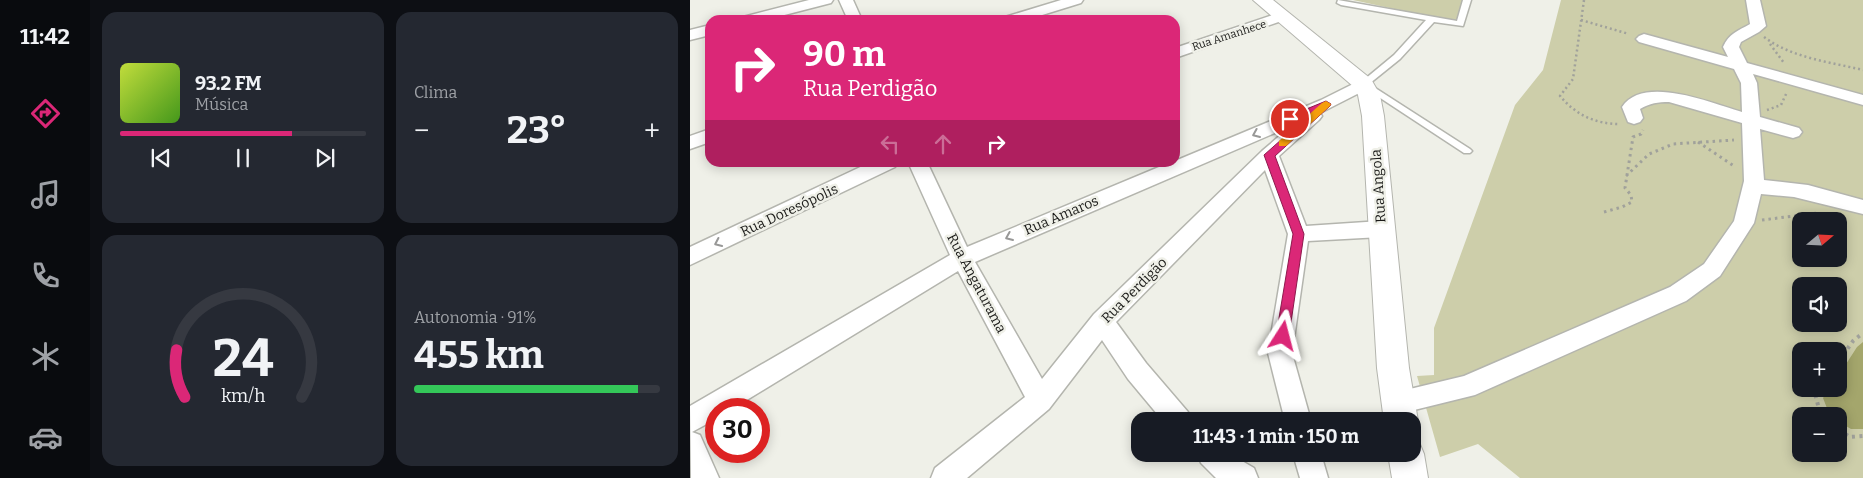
<!DOCTYPE html>
<html lang="pt">
<meta charset="utf-8">
<style>
:root{--surface:#171b24;--page:#242831;--text:#f1f3f6;--muted:#9ea1a6;--line:#363941;--accent:#db2777}
body{margin:0;font-family:Bitter,serif;background:var(--page);color:var(--text);height:100vh;display:flex;flex-direction:column;font-size:19px;white-space:nowrap}
*{box-sizing:border-box;margin:0}
p{font-size:16px;color:var(--muted)}
.icon{flex:none;width:28px;height:28px;fill:none;stroke:currentColor;stroke-width:2;stroke-linecap:round;stroke-linejoin:round}
.map{position:relative;flex:1;overflow:hidden}
.details{display:flex;flex-direction:column;gap:12px;padding:12px;background:#0d0f14;width:600px}
.details>*{flex:none}
.guide{position:absolute;left:15px;top:15px;width:475px;height:152px;border-radius:15px;box-shadow:0 2px 12px #0003;background:#db2777;color:#fff;overflow:hidden}
.needle{width:32px;rotate:71deg}
.buttons{position:absolute;left:1102px;top:212px;display:grid;gap:10px}
.buttons a{display:grid;place-items:center;width:55px;height:55px;border-radius:10px;background:var(--surface);box-shadow:0 2px 12px #0003;font-size:25px}
.speed{position:absolute;left:15px;top:398px;display:flex;gap:10px;font-size:25px;font-weight:700;text-align:center}
.speed>*{display:grid;place-content:center;width:65px;height:65px;border-radius:50%;background:var(--surface);box-shadow:0 2px 12px #0003;line-height:1}
.speed .limit{border:8px solid #d22;background:#fff;color:#111}
.pin{position:absolute;display:grid;place-items:center;width:42px;height:42px;color:#fff;margin:-21px;border:2px solid #fff;border-radius:50%;box-shadow:0 1px 5px #0007}
.me{position:absolute;width:55px;margin:-28px;rotate:9deg;stroke-linejoin:round;filter:drop-shadow(0 0 4px #0008)}
.turn{display:flex;align-items:center;gap:18px;height:105px;padding:0 15px;font-size:22px}
.turn .icon{width:65px;height:65px;stroke-width:2.5}
.turn b{display:block;font-size:35px;line-height:42px}
.lanes{display:flex;align-items:center;height:48px;padding:0 15px;background:#0003;justify-content:center;gap:25px;direction:ltr}
.lanes .off{opacity:.35}
.big{font-size:38px;font-weight:700;line-height:1.1}
.details .tile{flex:1;display:flex;flex-direction:column;justify-content:center;gap:8px;min-width:0;padding:0 18px;border-radius:15px;background:var(--page)}
.details .dial{align-items:center;gap:0}
.dial svg{height:130px;overflow:visible;fill:none;stroke:var(--line);stroke-width:7;stroke-linecap:round;text-anchor:middle}
.dial text{fill:var(--text);stroke:none}
.song{display:flex;align-items:center;gap:15px}
.cover{width:60px;height:60px;border-radius:8px;background:linear-gradient(135deg,hsl(70 70% 55%),hsl(100 70% 35%))}
.played{height:5px;border-radius:2px;background:linear-gradient(90deg,var(--accent) 70%,var(--line) 70%)}
.keys{display:flex;justify-content:space-around;direction:ltr}
.heat{display:flex;justify-content:space-between;align-items:center;font-size:28px;direction:ltr}
.charge{height:8px;border-radius:4px;background:linear-gradient(90deg,#34c759 91%,var(--line) 0)}
.details .tiles{flex:1;display:grid;gap:12px;grid-template-columns:repeat(2,1fr)}
.trip{position:absolute;left:441px;top:412px;width:290px;height:50px;border-radius:15px;background:var(--surface);box-shadow:0 2px 12px #0003;font-weight:700;line-height:50px;text-align:center}
main{display:flex;flex:1;min-height:0}
.dock{display:flex;flex-direction:column;width:90px;justify-content:space-around;align-items:center;background:#090b0e;color:var(--muted)}
.dock .icon{width:35px;height:35px}
.dock .active{color:var(--accent)}
.dock b{font-size:22px;color:var(--text)}
.map>svg:first-child{display:block}
.green{fill:#cdceaa;fill-rule:evenodd}
.water{fill:#a4a66c}
.lines{fill:none;stroke-linecap:round;stroke-linejoin:round}
.lane-casing{stroke:#b4b5ae;stroke-width:3}
.street-casing{stroke:#b4b5ae;stroke-width:3}
.secondary-casing{stroke:#b4b5ae;stroke-width:2}
.path-far2{stroke:#a0a19b;stroke-width:2.5;stroke-dasharray:2 3;stroke-linecap:butt}
.path-far1{stroke:#a0a19b;stroke-width:3;stroke-dasharray:2.5 4;stroke-linecap:butt}
.path{stroke:#a0a19b;stroke-width:4;stroke-dasharray:3 4.5;stroke-linecap:butt}
.lane{fill:#fff;fill-rule:evenodd}
.street{fill:#fff;fill-rule:evenodd}
.secondary{fill:#fff;fill-rule:evenodd}
.oneway{stroke:#989897}
.route{fill:#db2777;stroke:#8e194d}
.slow{fill:#f59e0b}
.labels{text-anchor:middle;stroke-width:5;stroke-linejoin:round;paint-order:stroke}
.far-street-label{font-size:11px;fill:#1a1a18;stroke:#eff0e8}
.street-label{font-size:14px;fill:#1a1a18;stroke:#eff0e8}
</style>
<main>
<nav class="dock">
<b>11:42</b>
<svg class="icon active" aria-label="directions" viewBox="0 0 24 24"><path d="M12 3l9 9-9 9-9-9zM9 14v-3h6M13 9l2 2-2 2"/></svg>
<svg class="icon" aria-label="music" viewBox="0 0 24 24"><path d="M9 18V5l10-2v13"/><circle cx="6" cy="18" r="3"/><circle cx="16" cy="16" r="3"/></svg>
<svg class="icon" aria-label="phone" viewBox="0 0 24 24"><path d="M5 4h4l2 5-3 2q2 4 5 5l2-3 5 2v4C11 20 4 13 5 4z"/></svg>
<svg class="icon" aria-label="climate" viewBox="0 0 24 24"><path d="M12 3v18M4 7l16 10M4 17L20 7"/></svg>
<svg class="icon" aria-label="car" viewBox="0 0 24 24"><path d="M5 17H2v-5l4-1 3-4h7l3 4 3 1v5h-3M9 17h6M6 11h13"/><circle cx="7" cy="17" r="2"/><circle cx="17" cy="17" r="2"/></svg>
</nav>
<section class="details">
<div class="tiles">
<div class="tile">
<div class="song"><i class="cover"></i><div><b>93.2 FM</b><p>Música</p></div></div>
<div class="played"></div>
<div class="keys"><svg class="icon" aria-label="previous" viewBox="0 0 24 24"><path d="M18 5L8 12l10 7zM5 5v14"/></svg><svg class="icon" aria-label="pause" viewBox="0 0 24 24"><path d="M8 5v14M16 5v14"/></svg><svg class="icon" aria-label="next" viewBox="0 0 24 24"><path d="M6 5l10 7-10 7zM19 5v14"/></svg></div>
</div>
<div class="tile"><p>Clima</p>
<div class="heat"><a>−</a><b class="big">23°</b><a>+</a></div>
</div>
<div class="tile dial"><svg viewBox="0 0 100 80">
<path d="M14 69A42 42 0 1 1 86 69"/>
<path d="M14 69A42 42 0 0 1 9 40" stroke="#db2777"/>
<text x="50" y="56" font-size="32" font-weight="700">24</text>
<text x="50" y="72" font-size="11">km/h</text>
</svg></div>
<div class="tile"><p>Autonomia · 91%</p><b class="big">455 km</b><div class="charge"></div></div>
</div>
</section>
<div class="map">
<svg width="1173" height="478" viewBox="0 0 1173 478">
<rect width="100%" height="100%" fill="#eff0e8"/>
<path class="green" d="M663,0H775L769,23Z
M871,0H1173V478H830L788,444L750,457L727,376L744,375V328L825,105L853,70ZM1111,221H1149V259H1111ZM1111,286H1149V324H1111ZM1111,351H1149V389H1111ZM1111,416H1149V454H1111Z"/>
<path class="water" d="M1173,342V429H1161L1149,422V416H1140L1133,398L1139,389H1149V375L1167,347Z"/>
<g class="lines">
<defs>
<path id="lane" d="M648,0L767,21L773,0H781L773,26L744,22L710,59L679,84L780,149L782,151L780,153H774L669,84L704,55L736,20L651,5L647,3Z"/>
<path id="street" d="M119,0H143L141,3L75,20H51L53,17Z
M149,0H163L172,20H158Z
M371,0H393L391,3L336,20H313L315,17Z
M1056,0H1070L1076,26L1069,32L1051,42L1049,47L1057,63L1173,95V105L1063,74L1067,83L1070,117L1109,128L1112,132L1109,136L1103,138L1070,129L1074,180L1118,185L1173,200V214L1104,197L1071,194L1064,223L1030,276L996,301L785,395L708,414L699,410L695,402L699,394L774,376L980,287L1014,264L1044,221L1054,181L1052,123L979,102C968,102 960,103 950,109L953,118L950,122L944,124L938,122L932,107C954,74 1023,104 1052,112L1051,83L1044,69L949,42L946,39L949,36L954,34L1038,57L1033,47C1039,33 1048,31 1060,24Z
M592,12L597,13L599,16L597,19L485,58V48Z
M20,25V35L0,40V30Z
M673,79L679,80L681,84L679,88L630,113L632,116L629,120L589,156L616,226L691,221L698,223L701,229L698,235L691,237L618,241L602,353L621,421H595L578,353L598,234L575,170L426,322L456,363L498,412L502,421H473L438,379L412,340L359,409L277,478H241L245,468L335,397L268,271L42,409H26V419L2,432L10,435L29,478H1L0,406L260,255L218,162H237L277,247L481,162H485V161L631,100ZM601,126L572,151L404,314L352,379L285,262Z
M20,129V142L0,149V136Z
M181,162H207L205,167L0,265V247Z
M507,454H540L564,468L568,478H526L511,463Z
M603,454H631L638,478H610Z"/>
<path id="secondary" d="M563,0H583L681,79L690,95L694,116L719,368L728,421L722,433V421H694L687,368L672,116L668,95L664,87Z
M722,439L729,442L734,454L738,478H702L698,454H722Z"/>
</defs>
<use href="#lane" class="lane-casing"/>
<use href="#street" class="street-casing"/>
<use href="#secondary" class="secondary-casing"/>
<path class="path-far2" d="M894,0L883,79L870,96C886,115 905,124 930,124
M891,20L939,34
M1074,37C1102,58 1140,62 1173,70
M1080,44L1094,63
M1077,110L1091,105L1097,92"/>
<path class="path-far1" d="M1008,142L1044,166
M936,176L959,154L983,144L1044,140
M914,212L932,207L942,202L941,195L935,188L943,137L951,134L953,130
M1072,220L1128,213"/>
<path class="path" d="M1149,361L1163,341L1173,333
M1129,389L1125,394L1131,416
M1149,430L1160,437L1173,436"/>
<use href="#lane" class="lane"/>
<use href="#street" class="street"/>
<use href="#secondary" class="secondary"/>
</g>
<defs><path id="oneway-chevron" d="M-2-3.5L2.5 0L-2 3.5" fill="none" stroke-width="1.6" stroke-linecap="round" stroke-linejoin="round" transform="scale(1.25)"/></defs>
<g class="oneway">
<use href="#oneway-chevron" transform="translate(566 134) rotate(157)"/>
<use href="#oneway-chevron" transform="translate(319 237) rotate(157)"/>
<use href="#oneway-chevron" transform="translate(28 243) rotate(155)"/>
</g>
<path class="route" d="M636,101L641,104L640,106L585,156L614,234L599,336L597,340L593,342L588,340L586,336L603,234L574,155L619,115L600,122L596,119L597,117Z"/>
<path class="slow" d="M636,101L641,104L640,106L596,146H589V141L632,103Z"/>
<g class="labels">
<g class="far-street-label">
<text transform="translate(539 35) rotate(-18)" y="4">Rua Amanhece</text>
</g>
<g class="street-label">
<text transform="translate(688 186) rotate(-94)" y="5">Rua Angola</text>
<text transform="translate(99 210) rotate(-25)" y="5">Rua Doresópolis</text>
<text transform="translate(371 215) rotate(-23)" y="5">Rua Amaros</text>
<text transform="translate(287 283) rotate(62)" y="5">Rua Angaturama</text>
<text transform="translate(444 290) rotate(-45)" y="5">Rua Perdigão</text>
</g>
</g>
</svg>
<div class="buttons">
<a><svg class="needle" viewBox="-14 -14 28 28"><path d="M0-13l5 13h-10z" fill="#e53935"/><path d="M0 13l5-13h-10z" fill="#9ea1a6"/></svg></a>
<a><svg class="icon" aria-label="sound" viewBox="0 0 24 24"><path d="M4 9h4l5-4v14l-5-4H4zM17 9q2 3 0 6"/></svg></a>
<a>+</a>
<a>−</a>
</div>
<div class="speed"><div class="limit">30</div></div>
<div class="pin" style="left:600px;top:119px;background:#d93025"><svg class="icon" aria-label="arrive" viewBox="0 0 24 24"><path d="M6 21V4h12l-3 4 3 4H6"/></svg></div>
<svg class="me" style="left:593px;top:336px" viewBox="-20 -20 40 40"><path d="M0-17L14 15 0 8-14 15z" fill="#db2777" stroke="#fff" stroke-width="4"/></svg>
<div class="trip">11:43 · 1 min · 150 m</div>
<div class="guide">
<div class="turn"><svg class="icon" aria-label="right" viewBox="0 0 24 24"><path d="M7 20v-9h11M14 6l5 5-5 5"/></svg><div><b>90 m</b>Rua Perdigão</div></div>
<div class="lanes"><svg class="icon off" aria-label="left" viewBox="0 0 24 24"><path d="M17 20v-9H6M10 6l-5 5 5 5"/></svg><svg class="icon off" aria-label="ahead" viewBox="0 0 24 24"><path d="M12 20V5M6 11l6-6 6 6"/></svg><svg class="icon" aria-label="right" viewBox="0 0 24 24"><path d="M7 20v-9h11M14 6l5 5-5 5"/></svg></div>
</div>
</div>
</main>
